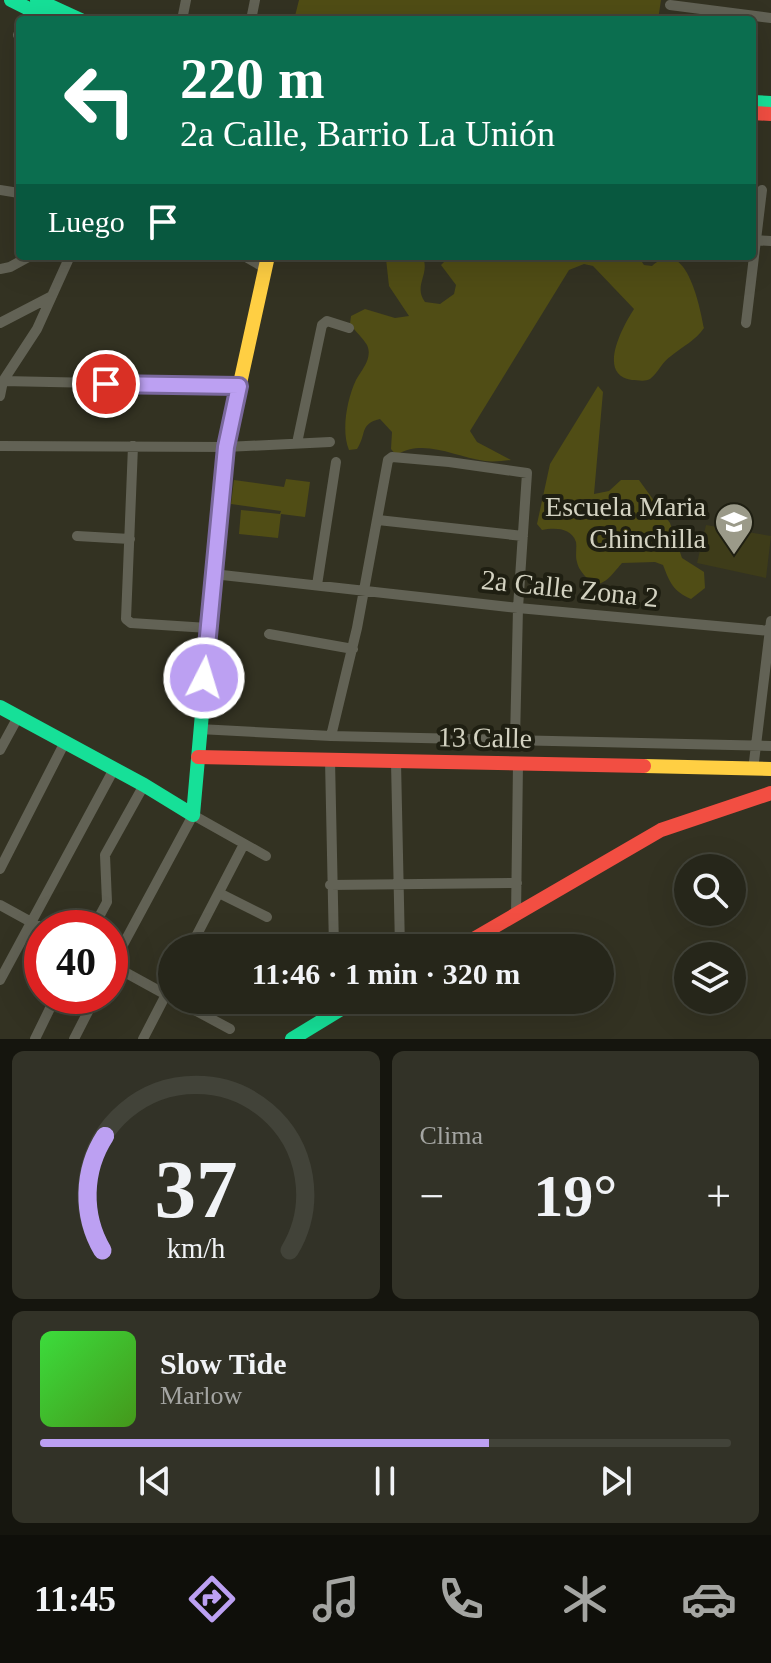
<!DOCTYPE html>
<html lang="es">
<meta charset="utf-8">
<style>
:root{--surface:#26261a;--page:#323227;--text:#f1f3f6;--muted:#a4a5a2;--line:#424339;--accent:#bca0f2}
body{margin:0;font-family:"Times New Roman",serif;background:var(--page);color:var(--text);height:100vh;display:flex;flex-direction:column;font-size:30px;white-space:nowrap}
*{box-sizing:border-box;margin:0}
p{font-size:26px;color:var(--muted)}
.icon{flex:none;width:44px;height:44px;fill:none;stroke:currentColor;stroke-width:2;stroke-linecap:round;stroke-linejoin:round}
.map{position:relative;height:1039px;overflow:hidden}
.details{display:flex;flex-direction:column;gap:12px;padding:12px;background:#15150e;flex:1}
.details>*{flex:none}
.banner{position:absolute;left:16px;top:16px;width:740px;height:244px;border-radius:8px;box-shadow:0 8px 32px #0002,0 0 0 2px var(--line);background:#0b6e4f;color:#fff;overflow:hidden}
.tools{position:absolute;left:674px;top:854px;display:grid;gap:16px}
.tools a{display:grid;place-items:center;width:72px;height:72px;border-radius:50%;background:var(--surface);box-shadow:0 8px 32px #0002,0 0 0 2px var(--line);font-size:40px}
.speed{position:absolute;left:24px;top:910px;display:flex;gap:16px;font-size:40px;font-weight:700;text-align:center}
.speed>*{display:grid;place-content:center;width:104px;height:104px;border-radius:50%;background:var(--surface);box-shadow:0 8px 32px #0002,0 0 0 2px var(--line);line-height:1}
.speed .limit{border:12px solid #d22;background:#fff;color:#111}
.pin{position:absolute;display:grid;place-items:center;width:68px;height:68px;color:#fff;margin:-34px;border:4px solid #fff;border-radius:50%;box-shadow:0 2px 8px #0007}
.me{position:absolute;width:88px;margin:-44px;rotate:5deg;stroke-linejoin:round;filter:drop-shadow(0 0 6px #0008)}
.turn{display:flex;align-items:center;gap:28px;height:168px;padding:0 32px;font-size:36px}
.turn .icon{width:104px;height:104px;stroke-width:2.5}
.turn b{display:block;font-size:56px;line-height:68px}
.then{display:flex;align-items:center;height:76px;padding:0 32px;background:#0003;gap:16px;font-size:30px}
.big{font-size:60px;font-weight:700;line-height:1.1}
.details .card{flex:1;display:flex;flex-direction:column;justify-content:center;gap:12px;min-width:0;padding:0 28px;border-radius:12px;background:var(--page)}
.details .dial{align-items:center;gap:0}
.dial svg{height:208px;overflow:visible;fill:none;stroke:var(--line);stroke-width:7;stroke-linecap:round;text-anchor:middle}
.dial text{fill:var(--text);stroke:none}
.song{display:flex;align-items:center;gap:24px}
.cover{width:96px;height:96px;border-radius:12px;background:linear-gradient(135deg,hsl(120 70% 55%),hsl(100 70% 35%))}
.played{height:8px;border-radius:4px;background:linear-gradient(90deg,var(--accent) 65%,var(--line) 65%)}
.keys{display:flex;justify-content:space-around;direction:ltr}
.heat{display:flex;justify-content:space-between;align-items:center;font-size:44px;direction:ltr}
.details .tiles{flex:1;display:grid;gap:12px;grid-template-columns:1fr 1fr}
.card:last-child{grid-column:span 2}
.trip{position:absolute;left:158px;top:934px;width:456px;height:80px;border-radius:40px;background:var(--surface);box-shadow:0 8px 32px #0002,0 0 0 2px var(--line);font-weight:700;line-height:80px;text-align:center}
.menu{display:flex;height:128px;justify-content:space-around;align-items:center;background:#0f0f0a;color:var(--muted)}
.menu .icon{width:56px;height:56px}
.menu .on{color:var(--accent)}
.menu b{font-size:36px;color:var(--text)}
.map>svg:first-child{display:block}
.built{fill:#3e3c19}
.green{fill:#504d15}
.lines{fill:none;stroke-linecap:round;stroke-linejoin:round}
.street{stroke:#626255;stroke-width:10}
.fast{stroke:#16e098;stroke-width:14}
.slow{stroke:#ffcf43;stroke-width:14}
.jam{stroke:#f24e42;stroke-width:14}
.route-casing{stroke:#7a689d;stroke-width:20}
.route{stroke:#bca0f2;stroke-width:14}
.labels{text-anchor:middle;stroke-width:8;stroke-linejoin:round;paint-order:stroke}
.poi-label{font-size:28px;fill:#d3d2c1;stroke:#1f1f12;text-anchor:end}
.street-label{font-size:28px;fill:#d3d2c1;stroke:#1f1f12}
</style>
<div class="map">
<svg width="771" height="1039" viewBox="0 0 771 1039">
<rect width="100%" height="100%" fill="#333222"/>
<path class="built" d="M706,525L771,536L766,578L697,563Z"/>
<path class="green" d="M299,0H661L658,20H294Z
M392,256L423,258C430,274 413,286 425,302L440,304L454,294L456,285L441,265L450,256H638L644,265L652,266C686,234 700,307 704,328C696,340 682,347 671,356C662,362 658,373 650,379C645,382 637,380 632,380C596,375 623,326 634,309L593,266L584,264L569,270L470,431L477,442L511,460C503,461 493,462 485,461C454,457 425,438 396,455L391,449L392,432L380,419C359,424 367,434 357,449L349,450C341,431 347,399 356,380C362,369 373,358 367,345C363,338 355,331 350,324L351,316L365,309L395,318L409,316L389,286L386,259Z
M598,386L603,392L594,494L609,491L621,480H639L670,523L682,558L704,572L705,588L691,599C673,591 670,583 663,565L655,562L622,563C613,573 600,594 587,578C583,574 578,568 577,562C575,556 577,548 576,542C571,527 554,528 542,530L537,524L550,464Z
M286,479L310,482L305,517L281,514L278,538L239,534L241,510L280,514L281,511L231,504L234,480L284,487Z"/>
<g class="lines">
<path class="street" d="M670,5L771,18
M182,20L186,0
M251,20L255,0
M18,35L20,38
M0,190L19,193
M752,240L771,241
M244,256L265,268
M0,269L10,267L30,256
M0,323L52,296
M746,323L762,190
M3,381L239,386
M0,396L3,381L37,329L70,256
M297,443L322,325L327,321L349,328
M0,446L226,447L330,442
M133,446L126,619L131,623L208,628
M378,520L523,536
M77,536L130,539
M213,574L518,608L771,631
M317,585L336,462
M269,634L353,649
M199,729L331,736L771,746
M331,736L357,628L388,460L392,457L449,462L527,473L518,608L515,740
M0,750L18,717
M330,760L334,948
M396,762L400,948
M753,770L771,621
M0,869L65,742
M330,885L517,883
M219,893L267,917
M0,905L42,928
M516,916L518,763
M93,928L107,902L105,855L144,785
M190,948L244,844
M110,964L172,998
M110,969L193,815L266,856
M0,980L114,769
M176,1000L230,1029
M35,1039L56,996
M74,1039L96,996
M143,1039L172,983"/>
<path class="fast" d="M11,0L51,20
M37,0L81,20
M752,102L771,103
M0,707L144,785L193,815L217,545
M292,1039L356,1000"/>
<path class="slow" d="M217,545L226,447L268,256
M644,766L771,769"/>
<path class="jam" d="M752,113L771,114
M198,757L644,766
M458,948L661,830L771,793"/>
</g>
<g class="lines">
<defs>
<path id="route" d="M106,384L239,386L226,447L204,678"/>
</defs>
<use href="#route" class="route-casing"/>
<use href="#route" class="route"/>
</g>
<defs>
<symbol id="school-pin" viewBox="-11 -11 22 30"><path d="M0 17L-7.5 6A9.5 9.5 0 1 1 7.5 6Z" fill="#9b9a89" stroke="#1f1f12"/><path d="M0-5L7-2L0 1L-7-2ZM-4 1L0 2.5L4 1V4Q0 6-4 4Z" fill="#fff"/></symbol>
</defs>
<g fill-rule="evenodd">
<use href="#school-pin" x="712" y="500" width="44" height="60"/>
</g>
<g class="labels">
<g class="poi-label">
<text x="706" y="516">Escuela Maria<tspan x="706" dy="32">Chinchilla</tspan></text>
</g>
<g class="street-label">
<text transform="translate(570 588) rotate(6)" y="10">2a Calle Zona 2</text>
<text transform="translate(485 737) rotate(1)" y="10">13 Calle</text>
</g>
</g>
</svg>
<div class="tools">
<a><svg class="icon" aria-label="search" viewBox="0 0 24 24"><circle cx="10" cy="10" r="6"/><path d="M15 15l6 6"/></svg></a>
<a><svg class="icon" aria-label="layers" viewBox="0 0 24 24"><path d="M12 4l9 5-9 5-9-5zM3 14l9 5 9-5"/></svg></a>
</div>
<div class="speed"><div class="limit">40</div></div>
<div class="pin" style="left:106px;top:384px;background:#d93025"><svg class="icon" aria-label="arrive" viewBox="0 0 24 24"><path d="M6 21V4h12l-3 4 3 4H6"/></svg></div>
<svg class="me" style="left:204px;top:678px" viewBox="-20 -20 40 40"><circle r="17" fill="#bca0f2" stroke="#fff" stroke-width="3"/><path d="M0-11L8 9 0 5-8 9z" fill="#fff"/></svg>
<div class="trip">11:46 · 1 min · 320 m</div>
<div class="banner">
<div class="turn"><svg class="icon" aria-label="left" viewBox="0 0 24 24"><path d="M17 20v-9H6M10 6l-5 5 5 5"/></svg><div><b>220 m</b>2a Calle, Barrio La Unión</div></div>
<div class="then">Luego<svg class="icon" aria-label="arrive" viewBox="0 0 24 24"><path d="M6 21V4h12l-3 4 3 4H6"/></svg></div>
</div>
</div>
<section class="details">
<div class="tiles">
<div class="card dial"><svg viewBox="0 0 100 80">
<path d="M14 69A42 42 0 1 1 86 69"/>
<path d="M14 69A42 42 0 0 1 15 25" stroke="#bca0f2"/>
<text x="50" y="56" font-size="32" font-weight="700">37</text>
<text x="50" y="72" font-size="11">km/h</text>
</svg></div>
<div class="card"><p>Clima</p>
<div class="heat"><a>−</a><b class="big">19°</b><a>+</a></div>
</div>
<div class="card">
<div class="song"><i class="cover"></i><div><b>Slow Tide</b><p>Marlow</p></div></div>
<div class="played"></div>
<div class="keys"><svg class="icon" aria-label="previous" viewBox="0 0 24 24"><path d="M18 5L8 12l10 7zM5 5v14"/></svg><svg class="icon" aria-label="pause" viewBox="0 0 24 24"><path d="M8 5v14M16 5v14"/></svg><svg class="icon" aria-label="next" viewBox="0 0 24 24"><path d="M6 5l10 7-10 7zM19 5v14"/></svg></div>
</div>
</div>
</section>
<nav class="menu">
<b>11:45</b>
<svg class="icon on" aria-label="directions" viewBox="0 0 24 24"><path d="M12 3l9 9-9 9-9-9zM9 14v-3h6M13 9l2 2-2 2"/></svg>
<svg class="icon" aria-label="music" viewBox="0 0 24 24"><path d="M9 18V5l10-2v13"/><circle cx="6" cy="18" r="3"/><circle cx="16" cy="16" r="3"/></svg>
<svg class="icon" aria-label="phone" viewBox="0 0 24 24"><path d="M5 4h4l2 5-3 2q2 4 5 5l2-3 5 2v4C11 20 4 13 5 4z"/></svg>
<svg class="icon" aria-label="climate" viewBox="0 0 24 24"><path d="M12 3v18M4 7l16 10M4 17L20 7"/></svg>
<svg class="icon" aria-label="car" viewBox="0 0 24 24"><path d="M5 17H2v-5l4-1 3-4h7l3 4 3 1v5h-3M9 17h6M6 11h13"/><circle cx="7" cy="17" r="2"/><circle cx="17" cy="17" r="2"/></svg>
</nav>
